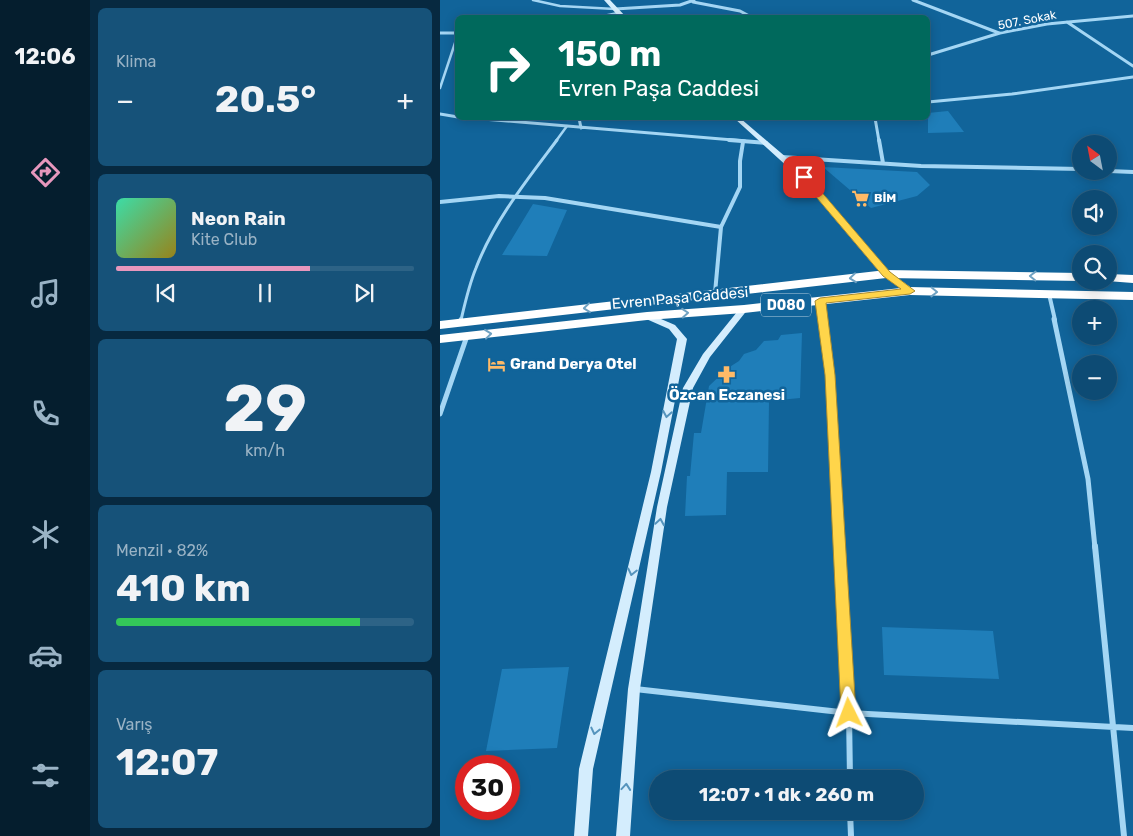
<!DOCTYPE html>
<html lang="tr">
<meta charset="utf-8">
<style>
:root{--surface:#0d4b74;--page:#165279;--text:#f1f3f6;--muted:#9ab3c5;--line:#2d6386;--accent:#e797bd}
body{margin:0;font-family:Rubik,sans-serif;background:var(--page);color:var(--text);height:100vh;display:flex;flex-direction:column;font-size:19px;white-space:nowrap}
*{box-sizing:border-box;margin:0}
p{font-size:16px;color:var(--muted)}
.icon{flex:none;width:28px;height:28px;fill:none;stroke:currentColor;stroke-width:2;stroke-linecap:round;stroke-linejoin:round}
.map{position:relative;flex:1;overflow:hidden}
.drawer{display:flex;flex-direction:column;gap:8px;padding:8px;background:#072940;width:350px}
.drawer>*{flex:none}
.guide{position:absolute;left:15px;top:15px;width:475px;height:105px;border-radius:8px;box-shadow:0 2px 12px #0003,0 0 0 1px var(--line);background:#00695c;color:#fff;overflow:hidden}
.needle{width:32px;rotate:328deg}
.tools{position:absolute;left:632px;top:135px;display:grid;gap:10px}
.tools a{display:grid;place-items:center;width:45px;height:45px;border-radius:50%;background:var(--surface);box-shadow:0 2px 12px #0003,0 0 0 1px var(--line);font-size:25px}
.speed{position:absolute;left:15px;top:755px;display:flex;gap:10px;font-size:25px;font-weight:700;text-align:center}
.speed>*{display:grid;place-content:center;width:65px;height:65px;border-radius:50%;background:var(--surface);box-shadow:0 2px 12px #0003,0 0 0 1px var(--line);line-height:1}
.speed .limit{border:8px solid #d22;background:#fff;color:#111}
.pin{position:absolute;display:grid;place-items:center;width:42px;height:42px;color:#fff;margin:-21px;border-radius:10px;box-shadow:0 2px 8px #0006}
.me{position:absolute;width:55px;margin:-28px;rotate:357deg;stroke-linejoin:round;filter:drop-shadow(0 0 4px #0008)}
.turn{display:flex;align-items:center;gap:18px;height:105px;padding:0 20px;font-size:22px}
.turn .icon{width:65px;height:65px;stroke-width:2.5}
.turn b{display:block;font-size:35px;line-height:42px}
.big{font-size:38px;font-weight:700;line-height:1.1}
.drawer .widget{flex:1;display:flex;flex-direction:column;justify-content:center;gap:8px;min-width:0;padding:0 18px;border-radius:8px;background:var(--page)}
.drawer .dial{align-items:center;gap:0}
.dial b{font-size:65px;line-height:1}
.song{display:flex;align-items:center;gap:15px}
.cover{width:60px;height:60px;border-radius:8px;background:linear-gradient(135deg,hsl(160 70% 55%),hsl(50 70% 35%))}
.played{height:5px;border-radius:2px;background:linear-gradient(90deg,var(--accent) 65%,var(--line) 65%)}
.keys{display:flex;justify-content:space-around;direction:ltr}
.heat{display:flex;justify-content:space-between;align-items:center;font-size:28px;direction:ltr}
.charge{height:8px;border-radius:4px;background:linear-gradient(90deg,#34c759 82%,var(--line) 0)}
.trip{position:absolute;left:209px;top:770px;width:275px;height:50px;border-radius:25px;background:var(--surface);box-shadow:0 2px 12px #0003,0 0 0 1px var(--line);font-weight:700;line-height:50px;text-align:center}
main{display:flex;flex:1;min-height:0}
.dock{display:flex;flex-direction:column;width:90px;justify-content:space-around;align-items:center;background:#051e2e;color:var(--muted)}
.dock .icon{width:35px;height:35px}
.dock .selected{color:var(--accent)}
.dock b{font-size:22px;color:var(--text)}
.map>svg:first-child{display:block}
.building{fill:#1f7eb9}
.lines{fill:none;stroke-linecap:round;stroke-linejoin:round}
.lane-far2{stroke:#a4d6f4;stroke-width:2.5}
.lane-far1{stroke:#a4d6f4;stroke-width:3}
.lane{stroke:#a4d6f4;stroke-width:4}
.street-far3{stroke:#a4d6f4;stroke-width:3}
.street-far2{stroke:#a4d6f4;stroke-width:4}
.street-far1{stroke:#a4d6f4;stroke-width:5}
.street{stroke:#a4d6f4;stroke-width:6}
.secondary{fill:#d4edfd;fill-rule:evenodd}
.highway{fill:#fff;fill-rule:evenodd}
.oneway{stroke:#70a2c2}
.oneway2{stroke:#5594bd}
.route{fill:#ffd54a;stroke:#a68a30}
.labels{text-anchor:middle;stroke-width:5;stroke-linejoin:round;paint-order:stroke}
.far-street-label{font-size:12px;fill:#fff;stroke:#11649a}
.far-poi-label{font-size:12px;font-weight:bold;fill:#fff;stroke:#11649a;text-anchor:start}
.shield{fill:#11649a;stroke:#b8d0e1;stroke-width:1}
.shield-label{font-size:14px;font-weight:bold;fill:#fff}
.street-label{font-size:15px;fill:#fff;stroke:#11649a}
.poi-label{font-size:15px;font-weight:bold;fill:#fff;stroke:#11649a;text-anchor:start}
</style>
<main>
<nav class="dock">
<b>12:06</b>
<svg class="icon selected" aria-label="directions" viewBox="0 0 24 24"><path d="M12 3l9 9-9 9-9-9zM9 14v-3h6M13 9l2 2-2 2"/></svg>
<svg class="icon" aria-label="music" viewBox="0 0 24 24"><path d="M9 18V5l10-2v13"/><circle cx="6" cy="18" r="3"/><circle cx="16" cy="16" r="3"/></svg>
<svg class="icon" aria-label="phone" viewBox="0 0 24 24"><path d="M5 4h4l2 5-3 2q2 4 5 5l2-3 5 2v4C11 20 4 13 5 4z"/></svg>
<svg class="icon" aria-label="climate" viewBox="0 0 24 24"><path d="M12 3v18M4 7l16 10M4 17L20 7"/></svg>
<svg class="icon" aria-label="car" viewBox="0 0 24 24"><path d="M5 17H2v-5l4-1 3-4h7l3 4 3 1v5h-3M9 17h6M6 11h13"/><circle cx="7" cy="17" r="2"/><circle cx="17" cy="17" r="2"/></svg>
<svg class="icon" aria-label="filters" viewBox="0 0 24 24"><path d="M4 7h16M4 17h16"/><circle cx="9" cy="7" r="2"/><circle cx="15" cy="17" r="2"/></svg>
</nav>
<section class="drawer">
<div class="widget"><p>Klima</p>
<div class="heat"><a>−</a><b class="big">20.5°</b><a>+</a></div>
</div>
<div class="widget">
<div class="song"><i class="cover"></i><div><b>Neon Rain</b><p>Kite Club</p></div></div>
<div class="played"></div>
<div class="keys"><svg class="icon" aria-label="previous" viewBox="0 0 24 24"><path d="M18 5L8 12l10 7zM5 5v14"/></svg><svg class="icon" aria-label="pause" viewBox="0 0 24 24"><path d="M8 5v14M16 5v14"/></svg><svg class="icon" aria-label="next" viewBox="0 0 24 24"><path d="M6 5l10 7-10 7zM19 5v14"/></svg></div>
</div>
<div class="widget dial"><b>29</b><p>km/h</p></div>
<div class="widget"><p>Menzil · 82%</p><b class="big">410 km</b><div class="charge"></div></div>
<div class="widget"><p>Varış</p><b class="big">12:07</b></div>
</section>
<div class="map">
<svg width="693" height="836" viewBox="0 0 693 836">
<rect width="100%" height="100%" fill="#11649a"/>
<path class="building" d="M508,111L524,132L488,133V113Z
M383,167L477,172L490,185L477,196L431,208Z
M93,204L127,210L107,256L62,255Z
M362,333L360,398L329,401L328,472H287L286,515L245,516L247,476H250L254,433H261L269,386L288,368L299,361L304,354L316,350L324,341L338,340L341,335Z
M442,627L553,631L559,679L444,675Z
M129,667L117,748L46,751L62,669Z"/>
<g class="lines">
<path class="lane-far2" d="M93,0L120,6L175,9
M0,88L18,34
M116,141L127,126"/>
<path class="lane-far1" d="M21,320C25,303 29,285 36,268C54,221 87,180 117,140"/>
<path class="lane" d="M20,322L21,319"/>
<path class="street-far3" d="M473,0L559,33
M253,2L300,11L313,18
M175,9L240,5L254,0
M155,18L179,13
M627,22L693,66
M0,33H18
M488,55L560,33L607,24L693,16
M488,102L572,94L693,77
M0,114L18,117
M31,118L305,141
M139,118L141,128
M435,118L439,141"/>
<path class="street-far2" d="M289,140L326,143
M439,140L443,163
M342,157L481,166L641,169
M669,171L693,172
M0,202L59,196L105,198L281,227
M275,293L281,227L300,187V161L303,142
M609,294L615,320
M380,301L383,320"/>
<path class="street-far1" d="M382,319L390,375L400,548
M614,319L648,479L655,548
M0,414L27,336"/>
<path class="street" d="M400,546L409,713L410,779
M655,546L684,836
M195,689L409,713L693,728
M410,811L411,836"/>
<path class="secondary" d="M164,0H170L187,18H180Z
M294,118H300L367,175L449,272L473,289L474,291L473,293H467L443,276L361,179Z
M304,306L308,309L270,357L253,388L227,507L200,689L190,836H176L188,689L217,507L243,388L263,354L301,307Z
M207,313L235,325L247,339L221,472L153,769L148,836H134L139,769L211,472L237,339L229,329L204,318L203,316Z"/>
<path class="highway" d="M446,270L641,273V281L446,278L0,329V321Z
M669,274L693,275V283L667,281H669Z
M470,287L693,292V300L470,295L304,313L207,320L0,343V335L207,312L304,305Z"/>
</g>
<defs><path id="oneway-chevron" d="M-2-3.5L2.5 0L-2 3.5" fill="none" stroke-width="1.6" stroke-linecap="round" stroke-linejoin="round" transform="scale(1.25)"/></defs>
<g class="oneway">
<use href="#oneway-chevron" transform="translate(593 276) rotate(-179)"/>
<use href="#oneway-chevron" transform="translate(413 278) rotate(174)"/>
<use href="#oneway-chevron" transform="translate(494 292) rotate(1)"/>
<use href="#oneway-chevron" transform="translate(147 308) rotate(174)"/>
<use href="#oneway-chevron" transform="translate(245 313) rotate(-4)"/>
<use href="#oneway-chevron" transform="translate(48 334) rotate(-6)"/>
</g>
<g class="oneway2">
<use href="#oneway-chevron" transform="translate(227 414) rotate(100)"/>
<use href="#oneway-chevron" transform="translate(220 522) rotate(-81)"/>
<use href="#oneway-chevron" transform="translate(192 572) rotate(103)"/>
<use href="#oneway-chevron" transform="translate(155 731) rotate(103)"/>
<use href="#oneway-chevron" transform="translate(186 787) rotate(-85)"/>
</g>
<path class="route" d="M361,175H367L450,272L475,291L470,294L386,303L395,375L416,713L414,718L409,720L403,718L401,713L385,375L375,301L380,298L461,289L443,276L361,179Z"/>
<defs>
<symbol id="supermarket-bare" viewBox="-9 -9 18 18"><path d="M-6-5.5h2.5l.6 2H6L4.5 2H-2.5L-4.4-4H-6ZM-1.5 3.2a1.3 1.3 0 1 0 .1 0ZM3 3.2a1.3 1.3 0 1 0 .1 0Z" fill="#ffba67" stroke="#11649a" stroke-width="2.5" paint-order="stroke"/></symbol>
<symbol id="hotel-bare" viewBox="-9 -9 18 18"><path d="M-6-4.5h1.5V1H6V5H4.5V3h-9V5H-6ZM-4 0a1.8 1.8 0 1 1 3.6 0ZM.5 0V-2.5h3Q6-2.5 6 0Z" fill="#ffba67" stroke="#11649a" stroke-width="2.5" paint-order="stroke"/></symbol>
<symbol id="pharmacy-bare" viewBox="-9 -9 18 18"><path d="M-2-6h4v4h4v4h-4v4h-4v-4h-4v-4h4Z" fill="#ffba67" stroke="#11649a" stroke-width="2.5" paint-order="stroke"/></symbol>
</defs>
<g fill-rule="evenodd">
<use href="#supermarket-bare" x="408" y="186" width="25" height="25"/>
<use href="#hotel-bare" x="44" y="352" width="25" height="25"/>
<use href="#pharmacy-bare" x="274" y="362" width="25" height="25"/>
</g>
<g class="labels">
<g class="far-street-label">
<text transform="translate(587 20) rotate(-11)" y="4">507. Sokak</text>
</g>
<g class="far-poi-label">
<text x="434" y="202">BİM</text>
</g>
<rect class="shield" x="321" y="293.5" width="50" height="23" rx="4"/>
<g class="shield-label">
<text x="346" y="310">D080</text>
</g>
<g class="street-label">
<text transform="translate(240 298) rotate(-5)" y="5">Evren Paşa Caddesi</text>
</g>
<g class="poi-label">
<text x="70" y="369">Grand Derya Otel</text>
<text x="287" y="400" text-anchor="middle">Özcan Eczanesi</text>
</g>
</g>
</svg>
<div class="tools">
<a><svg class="needle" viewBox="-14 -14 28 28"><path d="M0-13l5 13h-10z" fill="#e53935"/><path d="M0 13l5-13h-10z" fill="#9ab3c5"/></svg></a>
<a><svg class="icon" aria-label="sound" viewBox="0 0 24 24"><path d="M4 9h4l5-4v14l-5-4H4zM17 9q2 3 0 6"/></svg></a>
<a><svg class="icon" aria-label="search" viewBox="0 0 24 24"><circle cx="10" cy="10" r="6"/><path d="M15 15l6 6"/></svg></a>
<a>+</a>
<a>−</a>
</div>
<div class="speed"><div class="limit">30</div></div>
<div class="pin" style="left:364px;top:177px;background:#d93025"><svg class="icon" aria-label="arrive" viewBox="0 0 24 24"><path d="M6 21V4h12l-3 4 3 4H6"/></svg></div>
<svg class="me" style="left:409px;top:713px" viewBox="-20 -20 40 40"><path d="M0-17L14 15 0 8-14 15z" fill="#ffd54a" stroke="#fff" stroke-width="4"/></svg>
<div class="trip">12:07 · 1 dk · 260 m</div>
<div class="guide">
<div class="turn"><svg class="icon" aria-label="right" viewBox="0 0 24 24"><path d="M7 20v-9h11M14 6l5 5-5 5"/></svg><div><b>150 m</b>Evren Paşa Caddesi</div></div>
</div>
</div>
</main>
